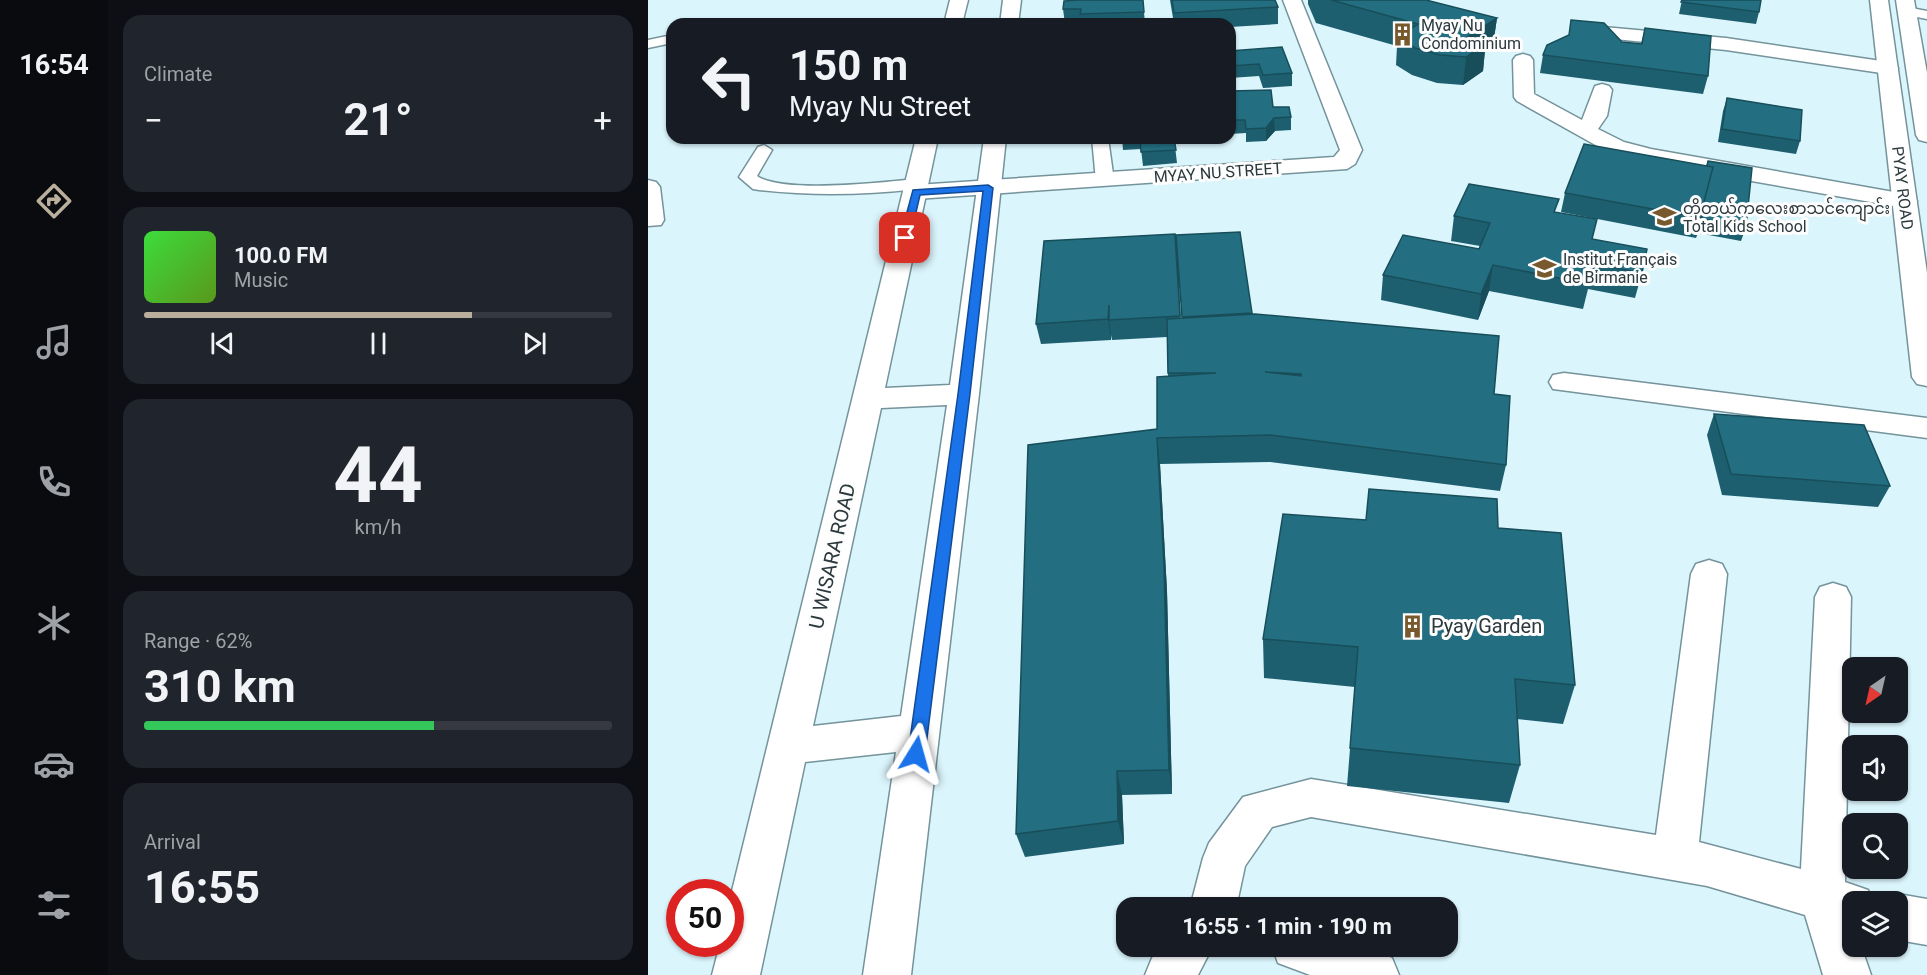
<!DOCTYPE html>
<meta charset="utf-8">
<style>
:root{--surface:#171b24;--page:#20242c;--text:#f1f3f6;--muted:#9ea1a6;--line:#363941;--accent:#baae9c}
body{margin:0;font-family:Roboto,"Noto Sans Myanmar",sans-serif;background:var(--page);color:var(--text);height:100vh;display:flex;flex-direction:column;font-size:22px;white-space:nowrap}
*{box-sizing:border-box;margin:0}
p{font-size:20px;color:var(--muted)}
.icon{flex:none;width:33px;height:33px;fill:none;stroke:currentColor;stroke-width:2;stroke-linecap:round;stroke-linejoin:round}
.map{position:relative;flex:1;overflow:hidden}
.details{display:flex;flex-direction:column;gap:15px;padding:15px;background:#0d0f14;width:540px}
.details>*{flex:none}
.banner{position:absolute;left:18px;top:18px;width:570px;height:126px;border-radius:18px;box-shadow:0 2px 4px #0004;background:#171b24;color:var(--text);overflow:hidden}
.needle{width:39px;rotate:214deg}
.fabs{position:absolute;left:1194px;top:657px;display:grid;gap:12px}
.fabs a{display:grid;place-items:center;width:66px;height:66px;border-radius:12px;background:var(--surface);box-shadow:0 2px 4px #0004;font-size:30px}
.speed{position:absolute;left:18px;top:879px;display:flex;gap:12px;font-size:30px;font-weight:700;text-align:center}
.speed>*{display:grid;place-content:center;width:78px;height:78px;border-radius:50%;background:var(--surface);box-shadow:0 2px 4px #0004;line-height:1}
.speed .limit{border:9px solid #d22;background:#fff;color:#111}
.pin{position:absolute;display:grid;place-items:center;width:51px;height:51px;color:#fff;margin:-26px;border-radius:12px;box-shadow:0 3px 9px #0006}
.me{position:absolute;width:66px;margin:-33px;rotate:8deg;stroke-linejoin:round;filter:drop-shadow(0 0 4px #0008)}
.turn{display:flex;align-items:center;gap:21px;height:126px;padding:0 24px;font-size:27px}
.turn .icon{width:78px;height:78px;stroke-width:2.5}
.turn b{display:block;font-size:42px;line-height:51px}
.big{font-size:45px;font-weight:700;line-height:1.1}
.details .tile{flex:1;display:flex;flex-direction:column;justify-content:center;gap:9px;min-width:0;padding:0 21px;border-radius:18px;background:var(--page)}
.details .dial{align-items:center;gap:0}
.dial b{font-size:78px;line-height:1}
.song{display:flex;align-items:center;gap:18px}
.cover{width:72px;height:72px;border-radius:9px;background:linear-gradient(135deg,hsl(120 70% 55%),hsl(90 70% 35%))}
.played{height:6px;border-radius:3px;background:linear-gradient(90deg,var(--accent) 70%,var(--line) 70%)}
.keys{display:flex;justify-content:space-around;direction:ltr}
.heat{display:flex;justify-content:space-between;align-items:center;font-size:33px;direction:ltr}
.charge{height:9px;border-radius:4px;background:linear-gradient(90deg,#34c759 62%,var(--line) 0)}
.trip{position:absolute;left:468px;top:897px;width:342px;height:60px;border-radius:18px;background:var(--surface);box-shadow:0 2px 4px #0004;font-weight:700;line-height:60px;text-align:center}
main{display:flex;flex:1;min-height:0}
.menu{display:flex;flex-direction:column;width:108px;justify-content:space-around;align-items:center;background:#090b0e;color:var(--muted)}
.menu .icon{width:42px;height:42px}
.menu .active{color:var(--accent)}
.menu b{font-size:27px;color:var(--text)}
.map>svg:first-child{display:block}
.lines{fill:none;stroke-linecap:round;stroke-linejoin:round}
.service-casing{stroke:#74939b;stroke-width:3}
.minor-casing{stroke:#74939b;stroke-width:3}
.secondary-casing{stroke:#74939b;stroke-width:3}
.trunk-casing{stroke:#74939b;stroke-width:3}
.service{fill:#fff;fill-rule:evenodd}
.minor{fill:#fff;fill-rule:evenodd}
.secondary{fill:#fff;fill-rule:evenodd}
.trunk{fill:#fff;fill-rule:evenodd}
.wall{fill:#1e5f6f}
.shaded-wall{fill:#184e5a}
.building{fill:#236f81;stroke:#184e5a;stroke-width:1.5;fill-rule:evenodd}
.route{fill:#1a73e8;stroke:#114b97;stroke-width:1.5}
.labels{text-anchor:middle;stroke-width:6;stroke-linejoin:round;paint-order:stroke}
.far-poi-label{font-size:16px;fill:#2c393d;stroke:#fdfdfd;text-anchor:start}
.far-street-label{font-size:16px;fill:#2c393d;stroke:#fdfdfd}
.street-label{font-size:20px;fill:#2c393d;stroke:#fdfdfd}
.poi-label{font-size:20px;fill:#2c393d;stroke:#fdfdfd;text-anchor:start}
</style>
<main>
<nav class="menu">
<b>16:54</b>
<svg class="icon active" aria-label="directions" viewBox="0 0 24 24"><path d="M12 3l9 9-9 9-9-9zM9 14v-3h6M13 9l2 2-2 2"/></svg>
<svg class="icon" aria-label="music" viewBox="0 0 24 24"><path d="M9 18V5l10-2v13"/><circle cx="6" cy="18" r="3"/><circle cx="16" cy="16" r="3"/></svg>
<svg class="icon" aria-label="phone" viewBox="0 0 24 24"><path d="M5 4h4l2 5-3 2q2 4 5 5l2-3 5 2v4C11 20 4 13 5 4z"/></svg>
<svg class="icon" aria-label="climate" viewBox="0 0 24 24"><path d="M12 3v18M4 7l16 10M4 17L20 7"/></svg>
<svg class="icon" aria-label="car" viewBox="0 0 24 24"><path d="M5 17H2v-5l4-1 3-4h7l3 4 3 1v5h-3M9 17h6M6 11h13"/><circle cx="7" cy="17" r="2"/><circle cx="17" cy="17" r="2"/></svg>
<svg class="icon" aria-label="filters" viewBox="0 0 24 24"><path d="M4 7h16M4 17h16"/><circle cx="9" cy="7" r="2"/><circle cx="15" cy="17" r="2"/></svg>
</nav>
<section class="details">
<div class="tile"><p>Climate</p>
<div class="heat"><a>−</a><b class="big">21°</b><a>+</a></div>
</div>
<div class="tile">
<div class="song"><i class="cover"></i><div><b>100.0 FM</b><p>Music</p></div></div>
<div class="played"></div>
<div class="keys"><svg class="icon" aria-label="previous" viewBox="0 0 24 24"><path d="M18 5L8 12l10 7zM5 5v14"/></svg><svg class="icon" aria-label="pause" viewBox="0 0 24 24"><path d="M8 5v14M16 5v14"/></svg><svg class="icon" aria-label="next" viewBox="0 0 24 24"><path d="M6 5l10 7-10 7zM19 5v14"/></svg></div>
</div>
<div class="tile dial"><b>44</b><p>km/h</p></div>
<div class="tile"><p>Range · 62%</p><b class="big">310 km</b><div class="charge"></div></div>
<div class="tile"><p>Arrival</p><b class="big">16:55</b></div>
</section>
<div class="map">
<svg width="1279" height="975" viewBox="0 0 1279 975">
<rect width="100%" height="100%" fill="#dbf5fd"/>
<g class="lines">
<defs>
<path id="service" d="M1258,7L1279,11V19L1253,14L1251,11L1253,8Z
M24,35V43L0,48V40Z
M444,138H460L466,181L463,185H451L448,181Z
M116,145L124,150L109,176C135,194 236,182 269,179L275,180L278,184L275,188L269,189C216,195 164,196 111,190L105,189L91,177L110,147Z"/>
<path id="minor" d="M635,0H653L714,150L707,164L699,169L268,199L260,197L256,192L260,187L268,185L686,157L692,150Z
M933,25L1078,38L1240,62L1247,64L1250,68L1247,72L1240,74L1078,50L926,35L924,31L926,27Z
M875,54L882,56L885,60L886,94L934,120L947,86L954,84L961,86L964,90L959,116L950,129L976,142L1003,149L1257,194L1266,196L1269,201L1266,206L1257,208L1001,163L960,152L869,101L866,97L865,60L868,56Z
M0,180L8,182L12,187L16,220L13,225L0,226Z
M916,373L1279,418V438L905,389L901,382L905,375Z
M1061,560L1074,564L1079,574L1051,842L1153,869L1167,597L1172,587L1185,583L1198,587L1203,597L1197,882L1220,890L1225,902H1204V946H1213L1223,975H1175L1157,915L1059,886L663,817L624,827L597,866L588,908H542L555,858L561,843L595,797L663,779L1008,835L1043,574L1048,564Z
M1250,894L1279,899V945L1250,940V902H1233Z
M513,946H565L550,975H497L504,958Z
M624,946H714L744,958L751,975H662L630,963Z"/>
<path id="secondary" d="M302,0H320L314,24H296Z
M355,0H373L370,24H352Z
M268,138H290L237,388L302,385L336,138H358L331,394L263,975H215L248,752L157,762L112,975H64L72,944H82V899ZM299,405L253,716L165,726L233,408Z"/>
<path id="trunk" d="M1222,0H1240L1279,273V386L1269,384L1264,377Z
M1248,0H1266L1279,73V142L1271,140L1268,135Z"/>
</defs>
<use href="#service" class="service-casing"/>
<use href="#minor" class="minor-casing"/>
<use href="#secondary" class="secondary-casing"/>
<use href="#trunk" class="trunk-casing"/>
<use href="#service" class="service"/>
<use href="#minor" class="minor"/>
<use href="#secondary" class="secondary"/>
<use href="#trunk" class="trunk"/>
</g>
<path class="wall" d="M430,0L496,12L497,24H417L415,9Z
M522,0H627L630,7V24L582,27V24H526Z
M660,0H778L849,18L845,45L837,50L835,71L815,85L789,83L764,75L748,65L749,46L668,23L660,4Z
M1034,0L1111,12L1108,24L1031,14Z
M997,28L1060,76L1055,94L892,73L895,55L974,42L993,44Z
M582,51L644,73V86L615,88L611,76L582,78Z
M582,91L625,107L643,117V130L627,131L618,141L598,142V133L582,134Z
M1079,98L1152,141L1148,154L1070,142L1075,111Z
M474,138H526L529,163L495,166L493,149L475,150Z
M1060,161L1098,227L1093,241L1050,233L1048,238L913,212L917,193L1058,166Z
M908,212L944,239L994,273L987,298L940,289L935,309L841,291L830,320L733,300L735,275L831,249L832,246L803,241L806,216Z
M592,232L604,314L846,394L858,465L852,491L622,462L512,464L519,591L524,794L474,795L476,844L377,857L368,834L509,429L520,376L519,337L464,340L463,335V340L393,344L388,324L527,234L533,319L534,318L528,235Z
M1066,414L1242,486L1230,507L1074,495L1059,435Z
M718,520L850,528L927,685L915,724L869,719L872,765L861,803L699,786L707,687L616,678L615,639Z"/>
<path class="shaded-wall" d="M849,18L845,45L837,50L835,71L815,85L818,57V38Z
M626,118L627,131L618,141V128Z
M845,265L841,291L830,320L833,294Z
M461,305V320L463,335V340L460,319Z
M509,438L512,464L519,591L524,794L521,770Z
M469,771L474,795L476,844L470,821Z"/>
<path class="building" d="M431,0H495L496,12L432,14L433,9H415L416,1Z
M524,0H627L630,7L526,13Z
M683,0H778L849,18L818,38L838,43L818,57L792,55L767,48L750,37L770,24Z
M1034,0H1113L1111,12L1033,2Z
M923,20L956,23L974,42L994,44L997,28L1063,36L1060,76L895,55L899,45L921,35Z
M634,47L644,73L615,75L611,64L582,66V51Z
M623,90L625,107H641L643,117L626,118L618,128L598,129L597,120H582V91Z
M1079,98L1154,110L1152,141L1074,129Z
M492,138H526L528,150L493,152Z
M936,144L1065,167L1053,213L1054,218L917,193Z
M1060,161L1104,168L1098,227L1054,219L1053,213L1065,167L1059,166Z
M821,184L911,199L906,212L949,219L944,239L999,249L994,273L946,264L941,284L845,265L833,294L735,275L755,235L831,249L842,223L806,216Z
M592,232L604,313L534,317L528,235Z
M527,234L532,316L461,320V305L460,319L388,324L396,241Z
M607,314L851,336L846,394L862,396L858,465L622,435L509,438L516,565L521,770L469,771L470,821L368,834L380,445L509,429V377L568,373H520L519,319ZM617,372L653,374V376Z
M1066,414L1216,425L1242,486L1083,474Z
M721,489L849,499L850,528L913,533L927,685L867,679L872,765L702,748L710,647L615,639L635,514L718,520Z"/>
<path class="route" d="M340,185L345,188L322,394L277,754L274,759L268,761L262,759L260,754L310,394L335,191L272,195L262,238L257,241L252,238L265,190Z"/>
<defs>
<symbol id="building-bare" viewBox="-9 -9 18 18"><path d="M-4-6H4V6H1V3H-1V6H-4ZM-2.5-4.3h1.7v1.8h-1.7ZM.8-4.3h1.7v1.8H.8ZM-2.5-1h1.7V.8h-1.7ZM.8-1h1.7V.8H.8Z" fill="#77592d" stroke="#fdfdfd" stroke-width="2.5" paint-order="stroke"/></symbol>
<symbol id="school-bare" viewBox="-9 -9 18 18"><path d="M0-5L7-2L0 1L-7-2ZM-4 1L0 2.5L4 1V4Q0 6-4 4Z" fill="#77592d" stroke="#fdfdfd" stroke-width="2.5" paint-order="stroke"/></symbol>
</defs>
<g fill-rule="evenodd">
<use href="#building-bare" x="738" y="18" width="33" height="33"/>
<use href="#school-bare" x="1000" y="200" width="33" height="33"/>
<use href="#school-bare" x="880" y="252" width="33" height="33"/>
<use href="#building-bare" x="748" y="610" width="33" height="33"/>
</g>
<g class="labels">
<g class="far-poi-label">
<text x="773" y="31">Myay Nu<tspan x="773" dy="18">Condominium</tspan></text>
<text x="1035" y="214">တိုတယ်ကလေးစာသင်ကျောင်း<tspan x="1035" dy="18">Total Kids School</tspan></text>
<text x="915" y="265">Institut Français<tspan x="915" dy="18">de Birmanie</tspan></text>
</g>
<g class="far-street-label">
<text transform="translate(570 172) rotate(-4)" y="6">MYAY NU STREET</text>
<text transform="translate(1255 188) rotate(83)" y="6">PYAY ROAD</text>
</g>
<g class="street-label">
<text transform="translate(184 556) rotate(-77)" y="7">U WISARA ROAD</text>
</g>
<g class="poi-label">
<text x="783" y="633">Pyay Garden</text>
</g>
</g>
</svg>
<div class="fabs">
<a><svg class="needle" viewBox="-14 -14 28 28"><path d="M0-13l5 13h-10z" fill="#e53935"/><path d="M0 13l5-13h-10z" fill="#9ea1a6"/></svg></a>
<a><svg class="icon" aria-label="sound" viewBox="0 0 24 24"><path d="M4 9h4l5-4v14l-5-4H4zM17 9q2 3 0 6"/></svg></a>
<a><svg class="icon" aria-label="search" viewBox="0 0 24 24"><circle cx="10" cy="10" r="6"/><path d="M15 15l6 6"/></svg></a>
<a><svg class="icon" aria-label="layers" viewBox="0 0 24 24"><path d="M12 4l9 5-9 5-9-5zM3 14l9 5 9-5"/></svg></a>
</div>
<div class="speed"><div class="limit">50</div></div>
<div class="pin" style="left:257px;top:238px;background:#d93025"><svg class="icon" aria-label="arrive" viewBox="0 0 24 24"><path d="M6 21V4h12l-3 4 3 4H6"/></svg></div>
<svg class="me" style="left:268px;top:754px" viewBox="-20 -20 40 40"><path d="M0-17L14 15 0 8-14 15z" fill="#1a73e8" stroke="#fff" stroke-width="4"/></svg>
<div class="trip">16:55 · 1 min · 190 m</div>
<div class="banner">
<div class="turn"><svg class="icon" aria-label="left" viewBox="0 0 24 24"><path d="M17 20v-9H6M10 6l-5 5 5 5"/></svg><div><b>150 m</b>Myay Nu Street</div></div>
</div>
</div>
</main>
